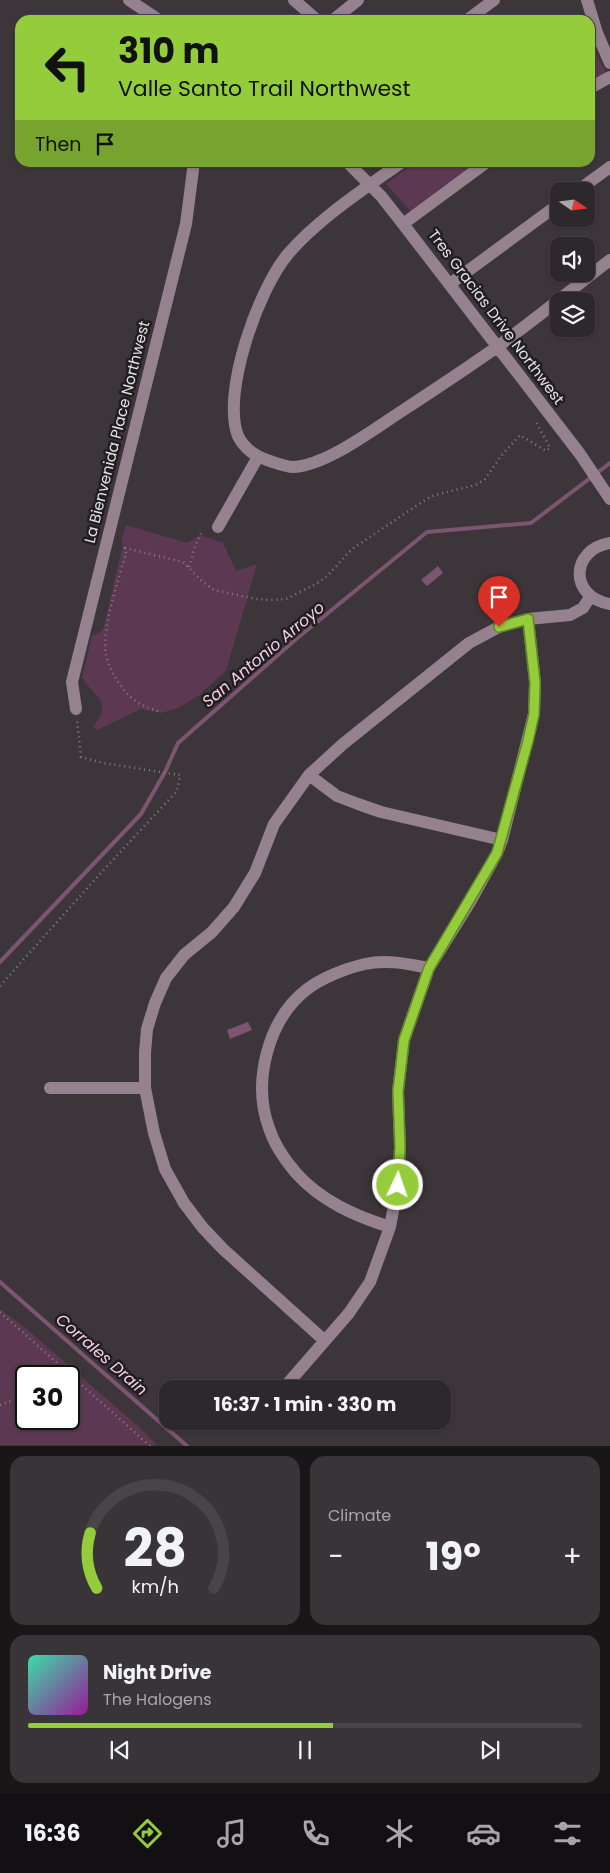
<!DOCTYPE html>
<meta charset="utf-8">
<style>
:root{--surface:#2d282c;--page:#393438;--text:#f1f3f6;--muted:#a7a6a9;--line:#484448;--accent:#95cc3b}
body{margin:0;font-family:Poppins,sans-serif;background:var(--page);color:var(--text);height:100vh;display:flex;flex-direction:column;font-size:19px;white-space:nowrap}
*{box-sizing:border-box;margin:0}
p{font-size:16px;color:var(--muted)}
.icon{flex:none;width:28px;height:28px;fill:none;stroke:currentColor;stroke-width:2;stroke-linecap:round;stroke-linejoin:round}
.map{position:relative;height:1446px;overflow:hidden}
.details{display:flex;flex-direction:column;gap:10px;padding:10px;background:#191618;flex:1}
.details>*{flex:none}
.hud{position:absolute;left:15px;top:15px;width:580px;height:152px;border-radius:15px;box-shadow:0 1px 4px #0004,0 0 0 1px var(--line);background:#95cc3b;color:#111;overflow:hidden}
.needle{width:32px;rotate:104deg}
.controls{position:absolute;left:550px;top:182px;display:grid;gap:10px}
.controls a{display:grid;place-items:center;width:45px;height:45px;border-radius:10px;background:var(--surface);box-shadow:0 1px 4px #0004,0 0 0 1px var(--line);font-size:25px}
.speed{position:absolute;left:15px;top:1365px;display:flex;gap:10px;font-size:25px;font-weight:700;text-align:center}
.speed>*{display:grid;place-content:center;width:65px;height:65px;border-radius:50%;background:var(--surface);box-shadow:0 1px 4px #0004,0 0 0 1px var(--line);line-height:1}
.speed .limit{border:2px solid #111;border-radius:8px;background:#fff;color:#111}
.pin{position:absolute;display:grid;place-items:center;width:42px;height:42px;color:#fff;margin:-51px -21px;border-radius:50% 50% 50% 0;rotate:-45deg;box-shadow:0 0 5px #0007}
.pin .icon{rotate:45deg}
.me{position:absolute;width:55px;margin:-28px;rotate:3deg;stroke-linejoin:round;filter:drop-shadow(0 0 4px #0008)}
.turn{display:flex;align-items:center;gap:18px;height:105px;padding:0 20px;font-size:22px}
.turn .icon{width:65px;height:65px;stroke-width:2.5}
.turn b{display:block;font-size:35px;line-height:42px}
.then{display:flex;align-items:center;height:48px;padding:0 20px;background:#0003;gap:10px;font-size:19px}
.big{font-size:38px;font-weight:700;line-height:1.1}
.details .tile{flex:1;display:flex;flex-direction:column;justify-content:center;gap:8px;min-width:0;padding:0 18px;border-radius:15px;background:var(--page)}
.details .dial{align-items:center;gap:0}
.dial svg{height:130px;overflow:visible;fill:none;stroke:var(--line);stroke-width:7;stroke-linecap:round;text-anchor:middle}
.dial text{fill:var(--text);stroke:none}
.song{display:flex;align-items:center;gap:15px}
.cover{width:60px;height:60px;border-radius:8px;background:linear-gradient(135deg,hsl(160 70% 55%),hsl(300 70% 35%))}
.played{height:5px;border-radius:2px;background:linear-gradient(90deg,var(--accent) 55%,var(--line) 55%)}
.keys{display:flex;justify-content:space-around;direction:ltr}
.heat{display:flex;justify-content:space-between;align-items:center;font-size:28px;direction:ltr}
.details .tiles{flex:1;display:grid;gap:10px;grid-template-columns:1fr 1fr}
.tile:last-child{grid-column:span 2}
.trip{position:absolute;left:159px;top:1380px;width:292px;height:50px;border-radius:15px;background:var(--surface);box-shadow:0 1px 4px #0004,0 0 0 1px var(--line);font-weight:700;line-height:50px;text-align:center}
.menu{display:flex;height:80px;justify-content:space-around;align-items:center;background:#121012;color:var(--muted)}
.menu .icon{width:35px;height:35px}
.menu .selected{color:var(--accent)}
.menu b{font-size:22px;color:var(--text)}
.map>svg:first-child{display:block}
.green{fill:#5d3852;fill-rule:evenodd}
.water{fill:#7d5571}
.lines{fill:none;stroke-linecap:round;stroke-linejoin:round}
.stream{stroke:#7d5571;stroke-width:4}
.path{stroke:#858083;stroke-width:2.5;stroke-dasharray:1 4;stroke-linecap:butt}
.minor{stroke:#96828f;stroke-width:12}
.route-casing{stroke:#618526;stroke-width:12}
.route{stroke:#95cc3b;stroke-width:9}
.labels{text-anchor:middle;stroke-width:5;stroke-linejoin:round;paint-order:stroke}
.street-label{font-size:15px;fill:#e5e1e4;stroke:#211e20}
.water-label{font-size:16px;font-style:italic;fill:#f7cee9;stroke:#211e20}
</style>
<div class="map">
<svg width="610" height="1446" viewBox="0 0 610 1446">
<rect width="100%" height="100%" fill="#3c363a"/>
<path class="green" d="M590,41L606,73L590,82Z
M415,163H478L410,211L386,184Z
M126,525L187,543L200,535L223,543L236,571L257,564L226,671L198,696L178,708L161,713L141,709L97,730L93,726C115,701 92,696 82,677L92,636L103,630L123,545L121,541Z
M0,1309L29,1331L139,1427L157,1445H0ZM69,1376V1419H26V1376Z"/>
<path class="water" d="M438,566L443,573L427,586L421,580Z
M248,1022L252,1030L230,1039L227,1030Z"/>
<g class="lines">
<path class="stream" d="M0,962L141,814L165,772L178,743L295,640L427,532L531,523L610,463
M0,1282L187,1446"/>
<path class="path" d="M189,567L195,546L202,531
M158,711C142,707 130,699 121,686C114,677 108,665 106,655C101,629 119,579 126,553L125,548L183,562L203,582L214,590L256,599L271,600L286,599L316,584L327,576L352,549L425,500L435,495L476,485L485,479L501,456L520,435L546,451L550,448L536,422
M0,986L99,875L177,791L180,775L103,763L81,757L77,720
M0,1312L150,1446
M0,1405L26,1395"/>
<path class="minor" d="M129,0L159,20
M294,0L317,20
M587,0L597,33L610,63
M333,20L358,0
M467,20L494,0
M590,88L610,77
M347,162L381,196L403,224L580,454L610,499
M402,162C364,189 318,219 288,254C259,288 221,393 238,436C244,448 255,456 267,460C276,463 285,467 294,467C327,465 374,429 402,411C434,390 466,369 497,347C536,319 572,289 610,260
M577,191L610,167
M403,224L487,162
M450,284L559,204
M218,527L258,457
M610,543C570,550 569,597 610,604
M76,709L72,682L186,224L194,162
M309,775L337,796L358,804L381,812L502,840
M50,1088H145
M390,1227C355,1216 321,1201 296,1173C285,1160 274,1144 269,1128C252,1082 268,1020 306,990C321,978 347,968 365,964C386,959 408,964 429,968
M325,1341L223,1249L203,1228L184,1203L165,1169L154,1133L145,1088V1053L147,1029L155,1003L166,978L184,955L212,932L234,907L255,873L274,824L309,775L343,744L469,643L499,627L528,619L570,615L583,608L590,597
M283,1389L349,1313L370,1282L390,1227L398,1185L400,1147L398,1091L404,1040L429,968L470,902L497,853L502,840L534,714L535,682L528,619"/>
</g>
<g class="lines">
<defs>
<path id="route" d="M398,1185L400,1147L398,1091L404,1040L429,968L497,853L528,741L534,714L535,682L528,619L499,627"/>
</defs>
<use href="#route" class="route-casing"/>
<use href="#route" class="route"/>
</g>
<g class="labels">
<g class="street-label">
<text transform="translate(496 317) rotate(53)" y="5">Tres Gracias Drive Northwest</text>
<text transform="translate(117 432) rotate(-76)" y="5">La Bienvenida Place Northwest</text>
</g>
<g class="water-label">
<text transform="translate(263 654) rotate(-40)" y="6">San Antonio Arroyo</text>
<text transform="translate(102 1354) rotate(41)" y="6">Corrales Drain</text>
</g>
</g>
</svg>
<div class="controls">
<a><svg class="needle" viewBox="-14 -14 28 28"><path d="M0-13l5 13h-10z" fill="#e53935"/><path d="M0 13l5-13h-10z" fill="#a7a6a9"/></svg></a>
<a><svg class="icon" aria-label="sound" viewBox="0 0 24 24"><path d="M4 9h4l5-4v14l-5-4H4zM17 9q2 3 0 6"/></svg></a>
<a><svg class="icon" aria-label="layers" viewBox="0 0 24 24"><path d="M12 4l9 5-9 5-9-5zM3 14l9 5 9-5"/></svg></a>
</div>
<div class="speed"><div class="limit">30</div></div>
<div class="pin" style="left:499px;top:627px;background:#d93025"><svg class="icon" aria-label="arrive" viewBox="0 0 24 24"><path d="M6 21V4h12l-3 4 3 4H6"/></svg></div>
<svg class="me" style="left:398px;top:1185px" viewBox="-20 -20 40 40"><circle r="17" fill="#95cc3b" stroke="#fff" stroke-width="3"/><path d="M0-11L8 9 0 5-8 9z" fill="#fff"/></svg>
<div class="trip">16:37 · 1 min · 330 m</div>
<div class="hud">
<div class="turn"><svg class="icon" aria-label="left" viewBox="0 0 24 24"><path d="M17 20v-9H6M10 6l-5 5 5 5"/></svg><div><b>310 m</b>Valle Santo Trail Northwest</div></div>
<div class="then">Then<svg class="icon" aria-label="arrive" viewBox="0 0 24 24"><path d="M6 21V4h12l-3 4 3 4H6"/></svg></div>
</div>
</div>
<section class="details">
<div class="tiles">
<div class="tile dial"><svg viewBox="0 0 100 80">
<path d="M14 69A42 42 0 1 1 86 69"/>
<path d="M14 69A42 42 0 0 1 10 35" stroke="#95cc3b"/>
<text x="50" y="56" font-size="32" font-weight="700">28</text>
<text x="50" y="72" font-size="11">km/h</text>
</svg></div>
<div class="tile"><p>Climate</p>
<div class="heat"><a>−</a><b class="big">19°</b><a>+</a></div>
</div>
<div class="tile">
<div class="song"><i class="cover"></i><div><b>Night Drive</b><p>The Halogens</p></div></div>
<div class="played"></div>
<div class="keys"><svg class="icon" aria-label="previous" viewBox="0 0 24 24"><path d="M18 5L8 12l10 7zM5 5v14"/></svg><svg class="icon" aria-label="pause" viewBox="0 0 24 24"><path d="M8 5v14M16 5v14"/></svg><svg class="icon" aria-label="next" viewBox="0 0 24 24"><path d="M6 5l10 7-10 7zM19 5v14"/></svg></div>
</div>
</div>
</section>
<nav class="menu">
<b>16:36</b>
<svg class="icon selected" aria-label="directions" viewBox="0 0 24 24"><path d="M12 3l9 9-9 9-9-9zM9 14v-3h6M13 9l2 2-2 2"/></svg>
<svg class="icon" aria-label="music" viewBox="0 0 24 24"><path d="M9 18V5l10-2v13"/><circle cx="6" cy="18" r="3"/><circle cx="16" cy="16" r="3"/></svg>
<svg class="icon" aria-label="phone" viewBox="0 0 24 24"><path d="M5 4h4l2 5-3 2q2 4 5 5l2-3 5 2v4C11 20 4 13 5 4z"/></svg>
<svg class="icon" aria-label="climate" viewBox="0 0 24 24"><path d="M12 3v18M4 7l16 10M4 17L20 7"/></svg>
<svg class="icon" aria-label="car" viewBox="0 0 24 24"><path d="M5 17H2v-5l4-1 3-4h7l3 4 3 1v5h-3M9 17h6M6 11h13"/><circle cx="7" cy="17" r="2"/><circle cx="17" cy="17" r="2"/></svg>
<svg class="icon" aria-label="filters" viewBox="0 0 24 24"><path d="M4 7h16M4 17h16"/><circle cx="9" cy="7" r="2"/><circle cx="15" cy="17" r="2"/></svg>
</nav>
